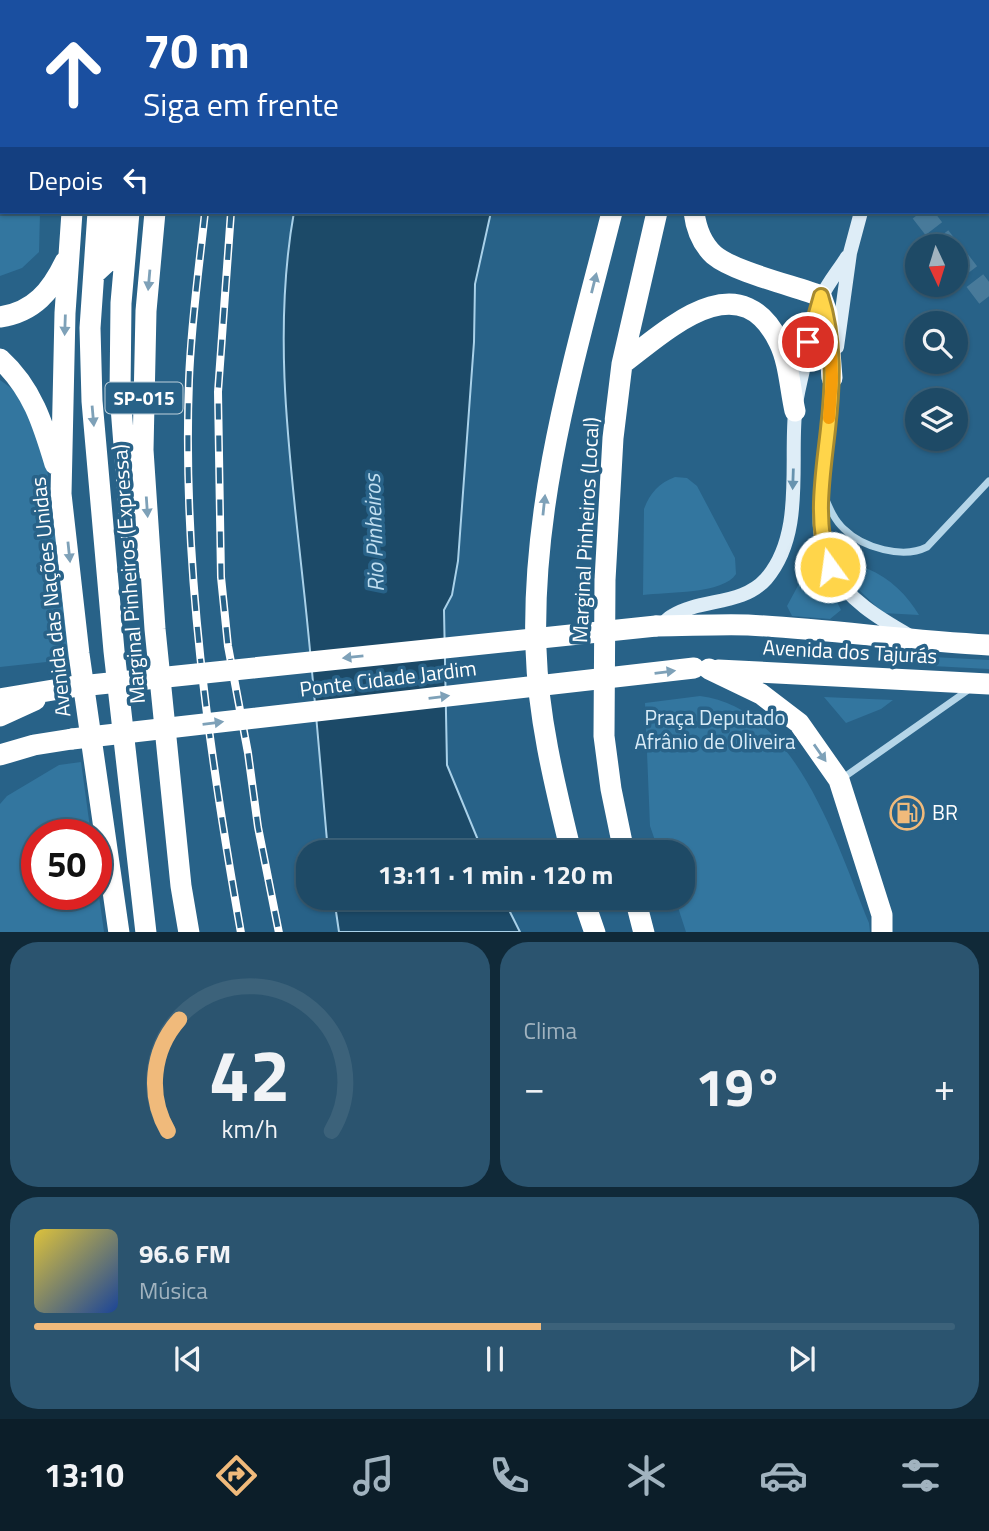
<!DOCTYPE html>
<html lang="pt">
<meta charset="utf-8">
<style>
:root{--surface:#1e4a66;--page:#2b546f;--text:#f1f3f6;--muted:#a1b3bf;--line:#3c627a;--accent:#f0ba7b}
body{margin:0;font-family:"Titillium Web",sans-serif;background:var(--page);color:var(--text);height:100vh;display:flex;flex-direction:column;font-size:26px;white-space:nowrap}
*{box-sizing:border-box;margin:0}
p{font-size:23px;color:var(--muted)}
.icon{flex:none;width:38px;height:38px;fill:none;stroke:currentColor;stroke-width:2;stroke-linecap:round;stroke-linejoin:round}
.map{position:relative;height:932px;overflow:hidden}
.panel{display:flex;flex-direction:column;gap:10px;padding:10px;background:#102938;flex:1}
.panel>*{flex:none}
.guide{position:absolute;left:0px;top:0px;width:990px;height:214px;box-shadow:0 2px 5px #0004,0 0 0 2px var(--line);background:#1a4fa0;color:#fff;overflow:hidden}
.needle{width:46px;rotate:176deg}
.buttons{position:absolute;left:905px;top:234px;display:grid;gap:14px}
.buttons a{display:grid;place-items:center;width:63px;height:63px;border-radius:50%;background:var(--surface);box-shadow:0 2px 5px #0004,0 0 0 2px var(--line);font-size:35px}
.speed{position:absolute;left:21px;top:819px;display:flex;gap:14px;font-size:35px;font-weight:700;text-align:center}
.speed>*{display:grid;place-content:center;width:91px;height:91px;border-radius:50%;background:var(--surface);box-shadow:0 2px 5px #0004,0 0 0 2px var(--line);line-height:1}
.speed .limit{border:10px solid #d22;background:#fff;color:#111}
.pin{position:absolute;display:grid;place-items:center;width:60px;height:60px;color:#fff;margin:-30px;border:4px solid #fff;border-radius:50%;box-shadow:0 2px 7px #0007}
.me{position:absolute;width:77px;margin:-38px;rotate:346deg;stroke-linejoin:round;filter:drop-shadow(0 0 5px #0008)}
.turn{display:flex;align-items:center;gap:24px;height:147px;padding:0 28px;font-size:32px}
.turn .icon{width:91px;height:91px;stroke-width:2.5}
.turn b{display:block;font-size:49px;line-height:60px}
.then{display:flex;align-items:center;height:66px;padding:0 28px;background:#0003;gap:14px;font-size:26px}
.big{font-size:52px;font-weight:700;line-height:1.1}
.panel .widget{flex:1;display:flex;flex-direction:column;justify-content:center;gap:10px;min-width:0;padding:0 24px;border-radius:28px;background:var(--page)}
.panel .dial{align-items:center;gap:0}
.dial svg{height:182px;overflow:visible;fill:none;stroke:var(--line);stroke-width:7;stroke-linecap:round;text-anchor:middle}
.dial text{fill:var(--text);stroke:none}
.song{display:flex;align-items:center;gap:21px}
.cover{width:84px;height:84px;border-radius:10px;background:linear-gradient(135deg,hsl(50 70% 55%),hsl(220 70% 35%))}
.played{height:7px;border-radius:4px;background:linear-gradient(90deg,var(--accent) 55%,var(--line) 55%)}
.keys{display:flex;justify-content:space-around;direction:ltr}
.heat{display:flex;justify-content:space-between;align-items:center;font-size:38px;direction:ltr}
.panel .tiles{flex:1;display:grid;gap:10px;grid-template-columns:1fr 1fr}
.widget:last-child{grid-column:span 2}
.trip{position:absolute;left:296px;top:840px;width:399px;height:70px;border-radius:28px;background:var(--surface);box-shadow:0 2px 5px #0004,0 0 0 2px var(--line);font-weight:700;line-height:70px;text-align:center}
.dock{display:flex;height:112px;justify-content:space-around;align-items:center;background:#0c1e29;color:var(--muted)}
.dock .icon{width:49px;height:49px}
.dock .selected{color:var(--accent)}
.dock b{font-size:32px;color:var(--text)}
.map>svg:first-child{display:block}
.green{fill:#33769f}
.water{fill:#1c4a68;stroke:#a9d1e9;stroke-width:2}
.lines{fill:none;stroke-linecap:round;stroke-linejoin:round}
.highway-tunnel{stroke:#487a9a;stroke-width:21;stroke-dasharray:21 10;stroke-linecap:butt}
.street{stroke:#b4d5e8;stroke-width:7}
.secondary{stroke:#deedf7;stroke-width:14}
.highway{stroke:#fff;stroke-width:21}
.rail-casing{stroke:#fff;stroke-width:8}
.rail{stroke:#286288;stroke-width:5;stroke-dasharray:16;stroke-linecap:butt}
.highway-bridge{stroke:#fff;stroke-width:21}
.oneway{fill:#7ea1b8}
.oneway2{fill:#6893af}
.route-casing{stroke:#a68a30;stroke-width:18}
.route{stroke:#ffd54a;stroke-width:12}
.slow{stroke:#f59e0b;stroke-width:12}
.labels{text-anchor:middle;stroke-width:7;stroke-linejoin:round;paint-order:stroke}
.shield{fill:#286288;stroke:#bed0db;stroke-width:2}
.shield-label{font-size:19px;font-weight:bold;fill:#fff}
.street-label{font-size:21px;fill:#fff;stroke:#286288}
.park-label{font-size:21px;fill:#d8ebf7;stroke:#286288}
.poi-label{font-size:21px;fill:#fff;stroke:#286288;text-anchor:start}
.water-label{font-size:23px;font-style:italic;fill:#c0def0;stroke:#286288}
</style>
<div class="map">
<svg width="989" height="933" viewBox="0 0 989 933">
<rect width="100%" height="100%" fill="#286288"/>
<path class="green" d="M0,0H68L2,2V212H40L39,252L22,268L0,276Z
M0,380L22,396L42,434L74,659L0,667Z
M675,477L687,478L697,486L735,558L736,574C724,594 666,592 643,595L644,509C650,493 659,483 675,477Z
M814,556L841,610L830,619L792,616L787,606Z
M836,556C847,563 857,564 868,569C890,578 907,595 919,615L883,613L857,588Z
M932,657L989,660V669L932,666Z
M700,696C797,708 837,846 869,923L870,932H686L675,898H682V852H659L650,826L645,703Z
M824,697L893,700L881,709L846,723Z
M81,762L91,835H37V894H96V874L104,932H0V804L7,796L59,765Z"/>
<path class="water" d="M348,0H541L347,2Z
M294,212H491L475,284L474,342L458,561L452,595L444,610L447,765L483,852H328C320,762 313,672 303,582C290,460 272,334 294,212Z
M334,898H503L520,932H339Z"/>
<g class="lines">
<path class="highway-tunnel" d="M733,0L735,2
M921,212L948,247
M956,256L989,299"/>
<path class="street" d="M824,495C829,507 834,520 844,529C863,548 903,559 927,547L989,481
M840,780L971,688"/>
<path class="secondary" d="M913,2V0
M837,347L850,253L861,212
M833,371C831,390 830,410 828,429C824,470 810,529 830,567C846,599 880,619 910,636
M660,626C664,623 668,618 672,616C701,598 742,606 766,579C804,535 790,466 795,413C796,397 801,381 804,365C808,343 811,319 821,298C827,284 839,270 847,257"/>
<path class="highway" d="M102,2V0
M137,2V0
M154,2L155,0
M193,2L194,0
M665,2V0
M710,2L711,0
M72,212L65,313L61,494L79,654L119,933
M98,212L90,328L92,401L114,651L146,933
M129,212L121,303L120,394L131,535L145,569
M155,212L146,311L143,450L155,629L181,886L189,933
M694,212C696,228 702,244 714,255C734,272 795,286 821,296L827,313L832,378
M95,273L108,261L114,212
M0,317C34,312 51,291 65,262
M0,359C32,388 43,424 55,464
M622,364C667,330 739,261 779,342C789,362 790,389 795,411
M656,626C687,626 717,624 748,625C828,629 908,641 989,645
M709,669L761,694L799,723L839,780L882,915V933
M718,670L989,684
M0,699L71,687
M0,716L35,700
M0,755L34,745L72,739
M571,852C555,786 538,718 536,649C531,499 576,355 612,212
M624,852L611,789L604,736L605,580L613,438L622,364L657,212
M583,898L595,933
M635,898L644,933"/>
<defs>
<path id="rail" d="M250,2L251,0
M271,2V0
M205,212C199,268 191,324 189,380C182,564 209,752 241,933
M231,212L218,392L221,577L228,646L248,753L258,827L279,933"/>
</defs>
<use href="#rail" class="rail-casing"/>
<use href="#rail" class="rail"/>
<path class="highway-bridge" d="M71,687L656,626
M72,739L694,668"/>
</g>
<defs><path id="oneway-solid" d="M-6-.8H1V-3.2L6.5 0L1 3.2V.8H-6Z" transform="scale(1.75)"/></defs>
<g class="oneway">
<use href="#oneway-solid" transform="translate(149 280) rotate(95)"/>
<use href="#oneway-solid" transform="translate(594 283) rotate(-76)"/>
<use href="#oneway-solid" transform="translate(65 325) rotate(92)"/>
<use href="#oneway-solid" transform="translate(93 416) rotate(85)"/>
<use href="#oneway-solid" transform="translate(544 505) rotate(-84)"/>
<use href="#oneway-solid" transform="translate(147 507) rotate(86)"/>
<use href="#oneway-solid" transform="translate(69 552) rotate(84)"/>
<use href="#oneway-solid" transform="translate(353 657) rotate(174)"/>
<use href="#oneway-solid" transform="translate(665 672) rotate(-7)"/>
<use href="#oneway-solid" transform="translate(439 697) rotate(-7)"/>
<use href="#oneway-solid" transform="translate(213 723) rotate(-7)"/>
<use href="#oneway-solid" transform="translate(820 753) rotate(55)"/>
</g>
<use class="oneway2" href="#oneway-solid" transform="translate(793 479) rotate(92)"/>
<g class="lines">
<defs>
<path id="route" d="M808,342L821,296C835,339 833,385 828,429C823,475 814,522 830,567"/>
</defs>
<use href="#route" class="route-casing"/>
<use href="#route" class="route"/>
<path class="slow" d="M829,418L832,378L831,354"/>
</g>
<defs>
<symbol id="fuel-ring" viewBox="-11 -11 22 22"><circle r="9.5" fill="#286288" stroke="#f0ba7b" stroke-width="1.5"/><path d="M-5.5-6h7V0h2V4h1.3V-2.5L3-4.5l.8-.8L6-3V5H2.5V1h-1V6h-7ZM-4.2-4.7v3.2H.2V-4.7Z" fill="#f0ba7b"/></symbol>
</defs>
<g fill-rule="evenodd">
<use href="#fuel-ring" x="888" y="794" width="38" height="38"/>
</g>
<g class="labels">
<rect class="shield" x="105.5" y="382.5" width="77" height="31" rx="5"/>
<g class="shield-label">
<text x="144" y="405">SP-015</text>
</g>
<g class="street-label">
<text transform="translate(586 530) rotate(-87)" y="7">Marginal Pinheiros (Local)</text>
<text transform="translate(129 574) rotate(-94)" y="7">Marginal Pinheiros (Expressa)</text>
<text transform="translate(51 597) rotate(-96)" y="7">Avenida das Nações Unidas</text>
<text transform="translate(850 652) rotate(3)" y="7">Avenida dos Tajurás</text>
<text transform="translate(388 679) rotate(-7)" y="7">Ponte Cidade Jardim</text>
</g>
<g class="park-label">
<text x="715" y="725">Praça Deputado<tspan x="715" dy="24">Afrânio de Oliveira</tspan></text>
</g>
<g class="poi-label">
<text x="932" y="820">BR</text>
</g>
<g class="water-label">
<text transform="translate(374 533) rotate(-92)" y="8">Rio Pinheiros</text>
</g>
</g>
</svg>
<div class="buttons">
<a><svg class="needle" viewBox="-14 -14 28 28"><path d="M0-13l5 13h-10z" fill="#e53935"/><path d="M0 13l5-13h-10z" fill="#a1b3bf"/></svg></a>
<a><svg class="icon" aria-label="search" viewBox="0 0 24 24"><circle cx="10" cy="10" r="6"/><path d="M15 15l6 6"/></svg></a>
<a><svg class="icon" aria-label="layers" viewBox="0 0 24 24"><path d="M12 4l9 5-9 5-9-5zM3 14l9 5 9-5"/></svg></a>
</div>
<div class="speed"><div class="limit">50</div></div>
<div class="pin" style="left:808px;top:342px;background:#d93025"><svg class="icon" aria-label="arrive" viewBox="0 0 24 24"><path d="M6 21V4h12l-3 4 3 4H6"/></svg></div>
<svg class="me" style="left:830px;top:567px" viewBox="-20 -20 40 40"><circle r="17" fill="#ffd54a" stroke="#fff" stroke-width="3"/><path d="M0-11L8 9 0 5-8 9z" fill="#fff"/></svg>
<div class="trip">13:11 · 1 min · 120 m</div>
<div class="guide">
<div class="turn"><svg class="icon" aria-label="ahead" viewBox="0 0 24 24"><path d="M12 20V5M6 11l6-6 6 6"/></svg><div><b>70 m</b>Siga em frente</div></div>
<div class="then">Depois<svg class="icon" aria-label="left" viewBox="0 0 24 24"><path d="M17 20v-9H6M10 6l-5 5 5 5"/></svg></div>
</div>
</div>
<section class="panel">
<div class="tiles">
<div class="widget dial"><svg viewBox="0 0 100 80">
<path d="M14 69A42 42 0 1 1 86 69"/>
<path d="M14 69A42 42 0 0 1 19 20" stroke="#f0ba7b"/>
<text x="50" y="56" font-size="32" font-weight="700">42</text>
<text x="50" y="72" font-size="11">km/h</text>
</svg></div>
<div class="widget"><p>Clima</p>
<div class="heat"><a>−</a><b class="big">19°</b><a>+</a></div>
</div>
<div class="widget">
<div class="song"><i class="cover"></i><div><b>96.6 FM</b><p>Música</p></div></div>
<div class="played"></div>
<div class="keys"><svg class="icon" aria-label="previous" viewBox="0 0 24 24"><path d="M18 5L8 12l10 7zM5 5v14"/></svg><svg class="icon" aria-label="pause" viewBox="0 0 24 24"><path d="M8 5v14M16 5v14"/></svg><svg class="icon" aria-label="next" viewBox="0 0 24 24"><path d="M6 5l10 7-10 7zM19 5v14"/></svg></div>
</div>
</div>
</section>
<nav class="dock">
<b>13:10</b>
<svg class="icon selected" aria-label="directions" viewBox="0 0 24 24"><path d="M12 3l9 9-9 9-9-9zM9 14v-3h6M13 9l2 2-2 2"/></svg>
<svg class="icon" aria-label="music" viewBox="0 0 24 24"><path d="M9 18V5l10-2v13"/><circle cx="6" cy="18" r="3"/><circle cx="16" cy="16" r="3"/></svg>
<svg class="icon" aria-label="phone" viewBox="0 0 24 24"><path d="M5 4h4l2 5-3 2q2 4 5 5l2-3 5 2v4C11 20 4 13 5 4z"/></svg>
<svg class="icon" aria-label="climate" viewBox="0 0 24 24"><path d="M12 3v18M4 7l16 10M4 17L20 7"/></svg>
<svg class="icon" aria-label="car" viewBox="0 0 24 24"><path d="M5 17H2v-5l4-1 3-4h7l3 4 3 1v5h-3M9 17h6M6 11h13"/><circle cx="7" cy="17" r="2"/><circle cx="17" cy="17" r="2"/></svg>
<svg class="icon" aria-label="filters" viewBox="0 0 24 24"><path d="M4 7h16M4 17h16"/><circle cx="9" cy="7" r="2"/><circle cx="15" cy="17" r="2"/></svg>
</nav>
